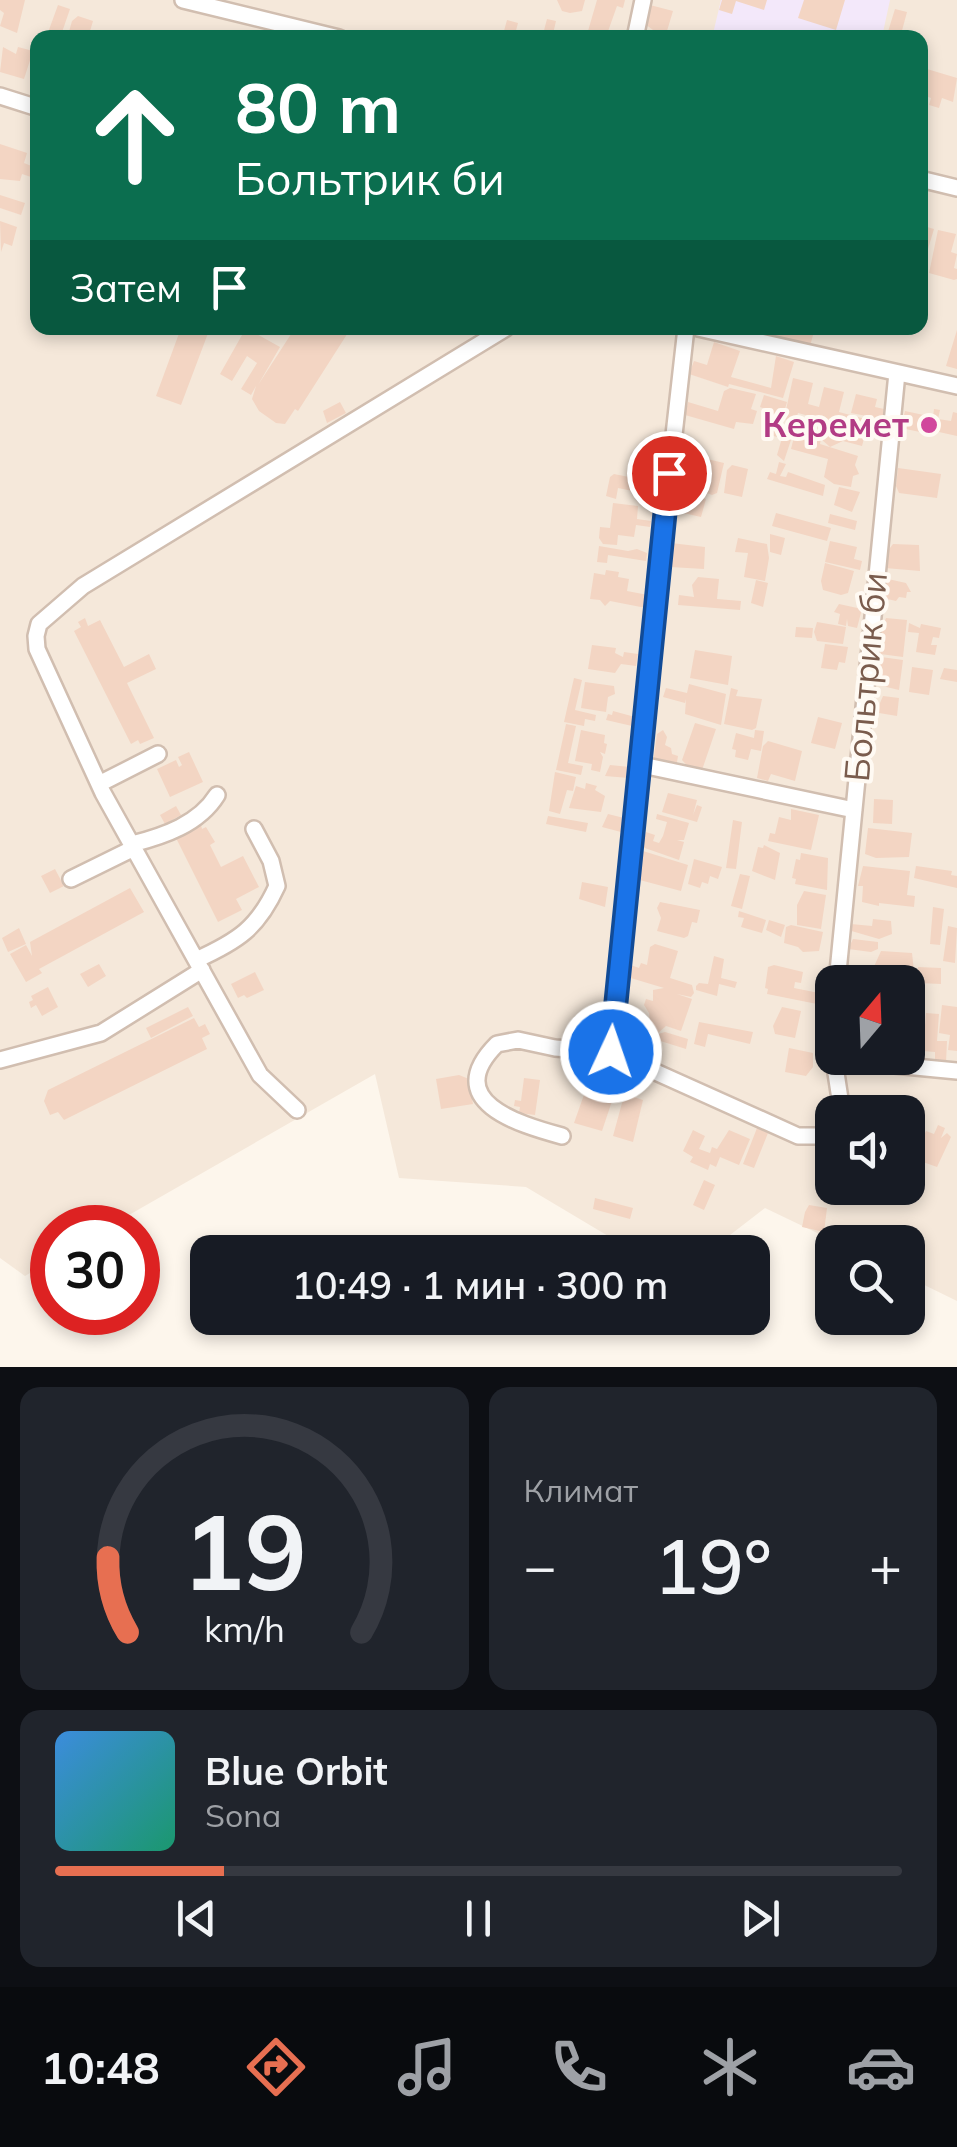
<!DOCTYPE html>
<html lang="ru">
<meta charset="utf-8">
<style>
:root{--surface:#171b24;--page:#20242c;--text:#f1f3f6;--muted:#9ea1a6;--line:#363941;--accent:#e76f51}
body{margin:0;font-family:Mulish,sans-serif;background:var(--page);color:var(--text);height:100vh;display:flex;flex-direction:column;font-size:38px;white-space:nowrap}
*{box-sizing:border-box;margin:0}
p{font-size:32px;color:var(--muted)}
.icon{flex:none;width:55px;height:55px;fill:none;stroke:currentColor;stroke-width:2;stroke-linecap:round;stroke-linejoin:round}
.map{position:relative;height:1367px;overflow:hidden}
.details{display:flex;flex-direction:column;gap:20px;padding:20px;background:#0d0f14;flex:1}
.details>*{flex:none}
.guide{position:absolute;left:30px;top:30px;width:898px;height:305px;border-radius:20px;box-shadow:0 5px 15px #0003;background:#0b6e4f;color:#fff;overflow:hidden}
.needle{width:65px;rotate:19deg}
.fabs{position:absolute;left:815px;top:965px;display:grid;gap:20px}
.fabs a{display:grid;place-items:center;width:110px;height:110px;border-radius:20px;background:var(--surface);box-shadow:0 5px 15px #0003;font-size:50px}
.speed{position:absolute;left:30px;top:1205px;display:flex;gap:20px;font-size:50px;font-weight:700;text-align:center}
.speed>*{display:grid;place-content:center;width:130px;height:130px;border-radius:50%;background:var(--surface);box-shadow:0 5px 15px #0003;line-height:1}
.speed .limit{border:15px solid #d22;background:#fff;color:#111}
.pin{position:absolute;display:grid;place-items:center;width:85px;height:85px;color:#fff;margin:-42px;border:5px solid #fff;border-radius:50%;box-shadow:0 2px 10px #0007}
.me{position:absolute;width:110px;margin:-55px;rotate:3deg;stroke-linejoin:round;filter:drop-shadow(0 0 8px #0008)}
.turn{display:flex;align-items:center;gap:35px;height:210px;padding:0 40px;font-size:45px}
.turn .icon{width:130px;height:130px;stroke-width:2.5}
.turn b{display:block;font-size:70px;line-height:85px}
.then{display:flex;align-items:center;height:95px;padding:0 40px;background:#0003;gap:20px;font-size:38px}
.big{font-size:75px;font-weight:600;line-height:1.1}
.details .card{flex:1;display:flex;flex-direction:column;justify-content:center;gap:15px;min-width:0;padding:0 35px;border-radius:20px;background:var(--page)}
.details .dial{align-items:center;gap:0}
.dial svg{height:260px;overflow:visible;fill:none;stroke:var(--line);stroke-width:7;stroke-linecap:round;text-anchor:middle}
.dial text{fill:var(--text);stroke:none}
.song{display:flex;align-items:center;gap:30px}
.cover{width:120px;height:120px;border-radius:15px;background:linear-gradient(135deg,hsl(210 70% 55%),hsl(160 70% 35%))}
.played{height:10px;border-radius:5px;background:linear-gradient(90deg,var(--accent) 20%,var(--line) 20%)}
.keys{display:flex;justify-content:space-around;direction:ltr}
.heat{display:flex;justify-content:space-between;align-items:center;font-size:55px;direction:ltr}
.details .tiles{flex:1;display:grid;gap:20px;grid-template-columns:1fr 1fr}
.card:last-child{grid-column:span 2}
.trip{position:absolute;left:190px;top:1235px;width:580px;height:100px;border-radius:20px;background:var(--surface);box-shadow:0 5px 15px #0003;font-weight:600;line-height:100px;text-align:center}
.dock{display:flex;height:160px;justify-content:space-around;align-items:center;background:#090b0e;color:var(--muted)}
.dock .icon{width:70px;height:70px}
.dock .current{color:var(--accent)}
.dock b{font-size:45px;color:var(--text)}
.map>svg:first-child{display:block}
.residential{fill:#f5e8da;fill-rule:evenodd}
.education{fill:#f3e8fa}
.building{fill:#f3d5c3}
.lines{fill:none;stroke-linecap:round;stroke-linejoin:round}
.street-casing{stroke:#d1beb0;stroke-width:20}
.street{stroke:#fff;stroke-width:15}
.route-casing{stroke:#114b97;stroke-width:25}
.route{stroke:#1a73e8;stroke-width:18}
.hotel-dot{fill:#d1479c;stroke:#fffaf3;stroke-width:4}
.labels{text-anchor:middle;stroke-width:8;stroke-linejoin:round;paint-order:stroke}
.hotel-label{font-size:35px;font-weight:bold;fill:#b23c85;stroke:#fffaf3;text-anchor:end}
.street-label{font-size:35px;fill:#7a5c4d;stroke:#fffaf3}
</style>
<div class="map">
<svg width="957" height="1367" viewBox="0 0 957 1367">
<rect width="100%" height="100%" fill="#fdf6ec"/>
<path class="residential" d="M0,0H957V1301L908,1277V1242H836L765,1208L708,1252H635L526,1187L399,1178L375,1074L108,1227L52,1228V1260L25,1276L0,1258ZM38,38H920V328H38ZM832,982H908V1058H832ZM832,1112H908V1188H832Z"/>
<path class="education" d="M721,0H890L882,37L712,38Z"/>
<path class="building" d="M0,0H25L17,33L0,26L4,13L0,10Z
M557,0H585L582,11L570,13L562,11Z
M597,0H625L623,8L617,6L606,37H594L588,31Z
M722,0H767L764,10L736,1L732,14L719,10Z
M804,0H845L836,30L798,18Z
M58,5L70,9L60,38H46Z
M650,5L673,11L667,31L663,30L661,36L652,33L653,30L645,24Z
M895,9L907,12L900,38H886Z
M78,16L93,21L88,38L68,35L72,21Z
M547,19L556,21L552,38H542Z
M507,20L518,23L514,38H502Z
M3,47L16,54L18,47L33,51L24,79L0,72Z
M927,69L957,78L953,102L942,98L939,108L929,105L931,98L920,94Z
M0,144L27,153L24,163L34,167L31,177L22,174L20,181L0,179Z
M0,195L25,203L21,215L0,208Z
M0,221L17,227L12,246L4,243L1,252Z
M920,225L934,229L928,249L920,250Z
M938,230L956,234L951,252L957,254L954,268L957,269V279L954,280L929,273Z
M181,328H210L181,405L156,396Z
M246,328L280,347L258,385L295,328H351L298,411L295,409L285,424L276,423L259,411L252,399L256,386L251,395L241,389L257,363L247,356L232,381L220,374Z
M775,328H815L810,346L773,336Z
M957,330V369L946,366Z
M714,342L740,351L731,377L771,388L776,356L794,362L783,398L729,384L728,387L689,374L694,361L707,365Z
M793,378L813,383L808,404L819,407L824,387L844,392L839,412L869,420L862,446L843,441L830,447L821,439L820,444L858,456L855,465L859,474L853,476L851,487L834,484L824,477L828,459L791,449L794,437L815,443L818,430L824,431L827,421L798,413L795,422L784,419Z
M730,388L756,394L751,409L757,411L753,424L736,422L734,429L685,415L688,402L718,411L724,391Z
M856,394L877,399L875,407L884,409L882,419L851,413Z
M764,395L787,402L777,437L764,433L771,411L760,407Z
M340,402L346,413L327,423L323,411Z
M934,409L940,410L938,419L951,421L953,412L957,413V436L939,432L934,435L901,428L905,411L933,417Z
M782,438L791,440L784,461L777,455Z
M699,457L724,463L717,493L712,495L692,487Z
M779,462L786,464L780,476L786,477L788,472L825,485L823,496L767,479L770,472L776,474Z
M732,465L748,469L742,497L724,493L727,470Z
M898,468L941,474L937,498L899,493L896,486Z
M614,474L649,481L647,494L618,488L616,499L606,496L610,477Z
M839,487L860,492L852,512L834,505Z
M682,493L706,499L701,517L679,512Z
M613,503L638,506L637,519L651,521L650,527L636,525L634,537L618,535L617,545L603,544L599,538L600,527L610,528Z
M776,513L831,528L827,541L772,526Z
M830,514L857,521L855,530L828,523Z
M770,534L785,538L781,555L770,552Z
M738,538L767,544L769,558L765,581L744,577L748,553L735,552Z
M830,541L857,547L854,559L862,561L860,570L825,562Z
M671,543L705,547L704,569L670,567Z
M893,544L919,545L920,571L885,568L887,552Z
M599,546L628,551L637,549L647,553L646,561L608,555L607,563L597,562Z
M825,563L854,571L848,593L841,595L823,590L821,581Z
M606,570L619,572L618,577L629,579L627,591L648,595L646,608L610,601L605,606L600,600L590,599L594,573L605,575Z
M698,577L719,579L717,599L741,601L740,610L678,605L679,595L694,597L692,585Z
M888,579L906,583L911,592H907L906,598L899,597L896,601L883,598L884,582Z
M756,580L768,583L763,607L751,603Z
M839,604L862,609L857,628L848,626L847,619L846,626L838,624L840,614L834,612Z
M85,618L88,626L100,620L124,667L149,654L156,669L127,683L154,738L140,744L138,740L131,744L74,631L81,627L78,622Z
M886,618L907,620L903,657L880,654L881,650H877L879,634Z
M817,622L846,627L843,644L817,641L814,632Z
M909,623L920,628L921,624L941,628L939,638L933,637L931,645H937L935,655L916,652L919,633L908,632Z
M796,627L813,628L812,638L795,637Z
M825,644L848,647L845,663L839,662L837,670L821,668Z
M592,645L616,648L615,653L623,657L624,652L638,654L636,666L621,664L615,673L588,669Z
M695,650L732,656L728,685L690,678Z
M881,657L903,660L899,690L874,684Z
M912,667L933,670L929,695L909,692Z
M944,668L957,670V682L940,679Z
M574,678L582,680L575,710L596,715L595,721L585,719L584,726L564,722Z
M585,682L614,686L615,694L608,697L606,712L581,708Z
M689,684L726,694L721,725L685,714L686,699L685,703L663,697L666,688L687,693Z
M731,688L738,690L736,696L762,699L756,728L752,730L724,724Z
M883,696L899,698L897,716L879,713L877,710Z
M613,711L635,717L632,726L606,720L608,714L612,715Z
M818,717L842,723L835,749L811,743Z
M695,723L716,729L702,770H691L682,760Z
M566,724L576,726L568,763L583,766L581,775L556,770Z
M581,730L605,735L604,743L607,744L605,754L600,752L603,757L600,772L591,770L592,764L575,761Z
M663,730L667,737L665,745L671,748L672,754L678,756L676,768L653,763L657,734Z
M755,730L764,731L761,751L751,749L748,760L735,757L736,750L732,749L736,733L754,738Z
M768,741L802,751L795,781L771,774L768,781L757,778L763,746Z
M189,752L203,782L170,797L157,769L176,760L179,767L182,765L178,757Z
M610,765L630,767L629,778L605,776Z
M555,772L576,777L573,791L567,790L560,814L549,811Z
M586,783L597,786L595,790L605,796L601,812L569,808L576,786L585,789Z
M668,793L697,800L693,815L697,805L702,807L697,822L662,812Z
M874,799L893,800L892,824L873,823Z
M176,806L181,815L165,824L160,815Z
M791,809L819,815L811,850L768,841L770,833L775,834L779,817L791,820Z
M608,814L624,818L621,832L602,827Z
M657,814L689,823L684,840H677L684,842L679,860L642,847L646,832L655,835L653,841L659,843L663,836L667,822L656,819Z
M548,816L588,823L586,832L546,824Z
M733,820L742,822L736,869L726,868Z
M201,825L202,829L206,827L215,842L210,845L221,867L243,856L259,887L236,899L242,910L218,922L176,838Z
M868,828L912,833L909,857L876,858L865,854Z
M764,845L780,853L775,880L752,871L758,847L763,848Z
M643,851L688,865L681,891L636,879Z
M801,853L828,858L827,890L795,884L796,879L792,878L796,859L800,860Z
M694,859L722,867L718,879L710,876L708,884L702,882L700,888L688,884Z
M863,866L910,871L907,895L915,896L914,907L879,903V906L862,902L863,886H858Z
M916,866L952,871L951,875L957,876V888L914,878Z
M55,869L64,886L50,893L41,876Z
M740,874L750,876L742,909L731,906Z
M582,882L608,887L605,907L579,899Z
M130,888L144,912L39,969L42,973L26,982L10,954L26,945L32,956L30,942Z
M804,891L826,895L821,929L797,925V905Z
M660,902L700,910L697,923L692,922L688,936L684,938L657,931L661,918L657,908Z
M933,907L944,909L940,945L930,944Z
M739,911L766,920L762,933L741,927L744,918L738,917Z
M873,919L891,921L892,934L879,939L848,930L851,924L872,926Z
M769,920L785,925L781,937L766,930Z
M791,925L823,932L819,951L803,952L798,947L784,943L786,927Z
M948,926L957,928L955,963L943,961Z
M19,928L26,944L8,952L2,938Z
M853,939L878,942V949L871,952L848,949Z
M655,944L678,951L670,978L692,985L694,993L691,997L677,994L692,999L681,1031L666,1026L657,1034L651,1032L649,1013L644,1005L646,999L653,1001V990L664,988L624,976L628,964L639,968L641,963L647,965L650,947Z
M881,951L912,953L914,971L910,970L909,982L878,980L873,976L872,971Z
M714,956L724,959L721,978L737,982L735,988L719,984L717,996L696,990V986L699,983L708,984Z
M99,964L106,976L88,987L80,974Z
M774,965L803,972L801,983L795,982L794,988L824,994L822,1005L767,994L768,989L765,988L768,967Z
M918,967L941,968V984L918,983Z
M255,972L264,990L247,998L244,995L238,998L231,984Z
M48,987L58,1007L42,1016L36,1005L31,1008L29,1002L33,1000L31,996Z
M942,1005L957,1007V1051L948,1050L950,1035L939,1033Z
M188,1007L193,1016L151,1038L146,1028Z
M782,1007L801,1011L795,1038L775,1034L773,1026Z
M926,1013L939,1014L937,1041H947L946,1063H935V1052L923,1051Z
M194,1018L199,1027L205,1024L210,1034L202,1038L207,1049L64,1120L58,1112L50,1115L44,1101L48,1090Z
M699,1022L753,1032L750,1044L708,1034L705,1047L694,1044Z
M665,1032L688,1039L686,1049L654,1039L655,1035Z
M789,1048L813,1053V1067L806,1076L785,1072Z
M459,1075L469,1079L473,1104L441,1109L436,1079Z
M524,1078L540,1080L535,1115L519,1113L520,1107L514,1106L515,1100L521,1101Z
M586,1089L613,1098L602,1131L574,1123Z
M628,1095L643,1100L633,1142L613,1136L622,1103Z
M938,1125L945,1128L941,1138L947,1133L951,1137L937,1167L923,1162L910,1193L898,1188H908V1171L926,1131L934,1134Z
M757,1128L768,1133L754,1168L743,1164Z
M693,1130L705,1136L699,1149L710,1153L712,1147L717,1149L729,1130L750,1139L739,1165L720,1157L716,1167L710,1164L708,1170L690,1162L693,1157L683,1151Z
M704,1180L715,1185L704,1210L693,1205Z
M595,1198L633,1208L630,1219L593,1209Z
M809,1205L827,1208L824,1232L802,1227L805,1212Z"/>
<g class="lines">
<defs>
<path id="street" d="M183,0L339,38
M635,38L643,0
M0,96L38,108
M920,179L957,188
M698,328L957,386
M642,765L854,810
M99,784L158,754
M132,844C164,836 199,824 217,795
M71,879L134,848
M196,960C238,941 258,928 277,886L271,861L254,829
M837,982L897,373
M832,1047L842,1112
M611,1052L614,1004L642,765L656,595L686,328
M832,1059L957,1071
M0,1060L101,1033L202,970
M297,1110L260,1075L103,793L37,649L36,636L39,624L83,586L506,328
M562,1136C518,1124 440,1101 497,1044L518,1040L555,1048L611,1052L798,1136H832
M831,1159L832,1154"/>
</defs>
<use href="#street" class="street-casing"/>
<use href="#street" class="street"/>
</g>
<g class="lines">
<defs>
<path id="route" d="M611,1052L669,473"/>
</defs>
<use href="#route" class="route-casing"/>
<use href="#route" class="route"/>
</g>
<circle class="hotel-dot" cx="929" cy="425" r="10"/>
<g class="labels">
<g class="hotel-label">
<text x="909" y="437">Керемет</text>
</g>
<g class="street-label">
<text transform="translate(866 677) rotate(-85)" y="12">Больтрик би</text>
</g>
</g>
</svg>
<div class="fabs">
<a><svg class="needle" viewBox="-14 -14 28 28"><path d="M0-13l5 13h-10z" fill="#e53935"/><path d="M0 13l5-13h-10z" fill="#9ea1a6"/></svg></a>
<a><svg class="icon" aria-label="sound" viewBox="0 0 24 24"><path d="M4 9h4l5-4v14l-5-4H4zM17 9q2 3 0 6"/></svg></a>
<a><svg class="icon" aria-label="search" viewBox="0 0 24 24"><circle cx="10" cy="10" r="6"/><path d="M15 15l6 6"/></svg></a>
</div>
<div class="speed"><div class="limit">30</div></div>
<div class="pin" style="left:669px;top:473px;background:#d93025"><svg class="icon" aria-label="arrive" viewBox="0 0 24 24"><path d="M6 21V4h12l-3 4 3 4H6"/></svg></div>
<svg class="me" style="left:611px;top:1052px" viewBox="-20 -20 40 40"><circle r="17" fill="#1a73e8" stroke="#fff" stroke-width="3"/><path d="M0-11L8 9 0 5-8 9z" fill="#fff"/></svg>
<div class="trip">10:49 · 1 мин · 300 m</div>
<div class="guide">
<div class="turn"><svg class="icon" aria-label="ahead" viewBox="0 0 24 24"><path d="M12 20V5M6 11l6-6 6 6"/></svg><div><b>80 m</b>Больтрик би</div></div>
<div class="then">Затем<svg class="icon" aria-label="arrive" viewBox="0 0 24 24"><path d="M6 21V4h12l-3 4 3 4H6"/></svg></div>
</div>
</div>
<section class="details">
<div class="tiles">
<div class="card dial"><svg viewBox="0 0 100 80">
<path d="M14 69A42 42 0 1 1 86 69"/>
<path d="M14 69A42 42 0 0 1 8 46" stroke="#e76f51"/>
<text x="50" y="56" font-size="32" font-weight="700">19</text>
<text x="50" y="72" font-size="11">km/h</text>
</svg></div>
<div class="card"><p>Климат</p>
<div class="heat"><a>−</a><b class="big">19°</b><a>+</a></div>
</div>
<div class="card">
<div class="song"><i class="cover"></i><div><b>Blue Orbit</b><p>Sona</p></div></div>
<div class="played"></div>
<div class="keys"><svg class="icon" aria-label="previous" viewBox="0 0 24 24"><path d="M18 5L8 12l10 7zM5 5v14"/></svg><svg class="icon" aria-label="pause" viewBox="0 0 24 24"><path d="M8 5v14M16 5v14"/></svg><svg class="icon" aria-label="next" viewBox="0 0 24 24"><path d="M6 5l10 7-10 7zM19 5v14"/></svg></div>
</div>
</div>
</section>
<nav class="dock">
<b>10:48</b>
<svg class="icon current" aria-label="directions" viewBox="0 0 24 24"><path d="M12 3l9 9-9 9-9-9zM9 14v-3h6M13 9l2 2-2 2"/></svg>
<svg class="icon" aria-label="music" viewBox="0 0 24 24"><path d="M9 18V5l10-2v13"/><circle cx="6" cy="18" r="3"/><circle cx="16" cy="16" r="3"/></svg>
<svg class="icon" aria-label="phone" viewBox="0 0 24 24"><path d="M5 4h4l2 5-3 2q2 4 5 5l2-3 5 2v4C11 20 4 13 5 4z"/></svg>
<svg class="icon" aria-label="climate" viewBox="0 0 24 24"><path d="M12 3v18M4 7l16 10M4 17L20 7"/></svg>
<svg class="icon" aria-label="car" viewBox="0 0 24 24"><path d="M5 17H2v-5l4-1 3-4h7l3 4 3 1v5h-3M9 17h6M6 11h13"/><circle cx="7" cy="17" r="2"/><circle cx="17" cy="17" r="2"/></svg>
</nav>
